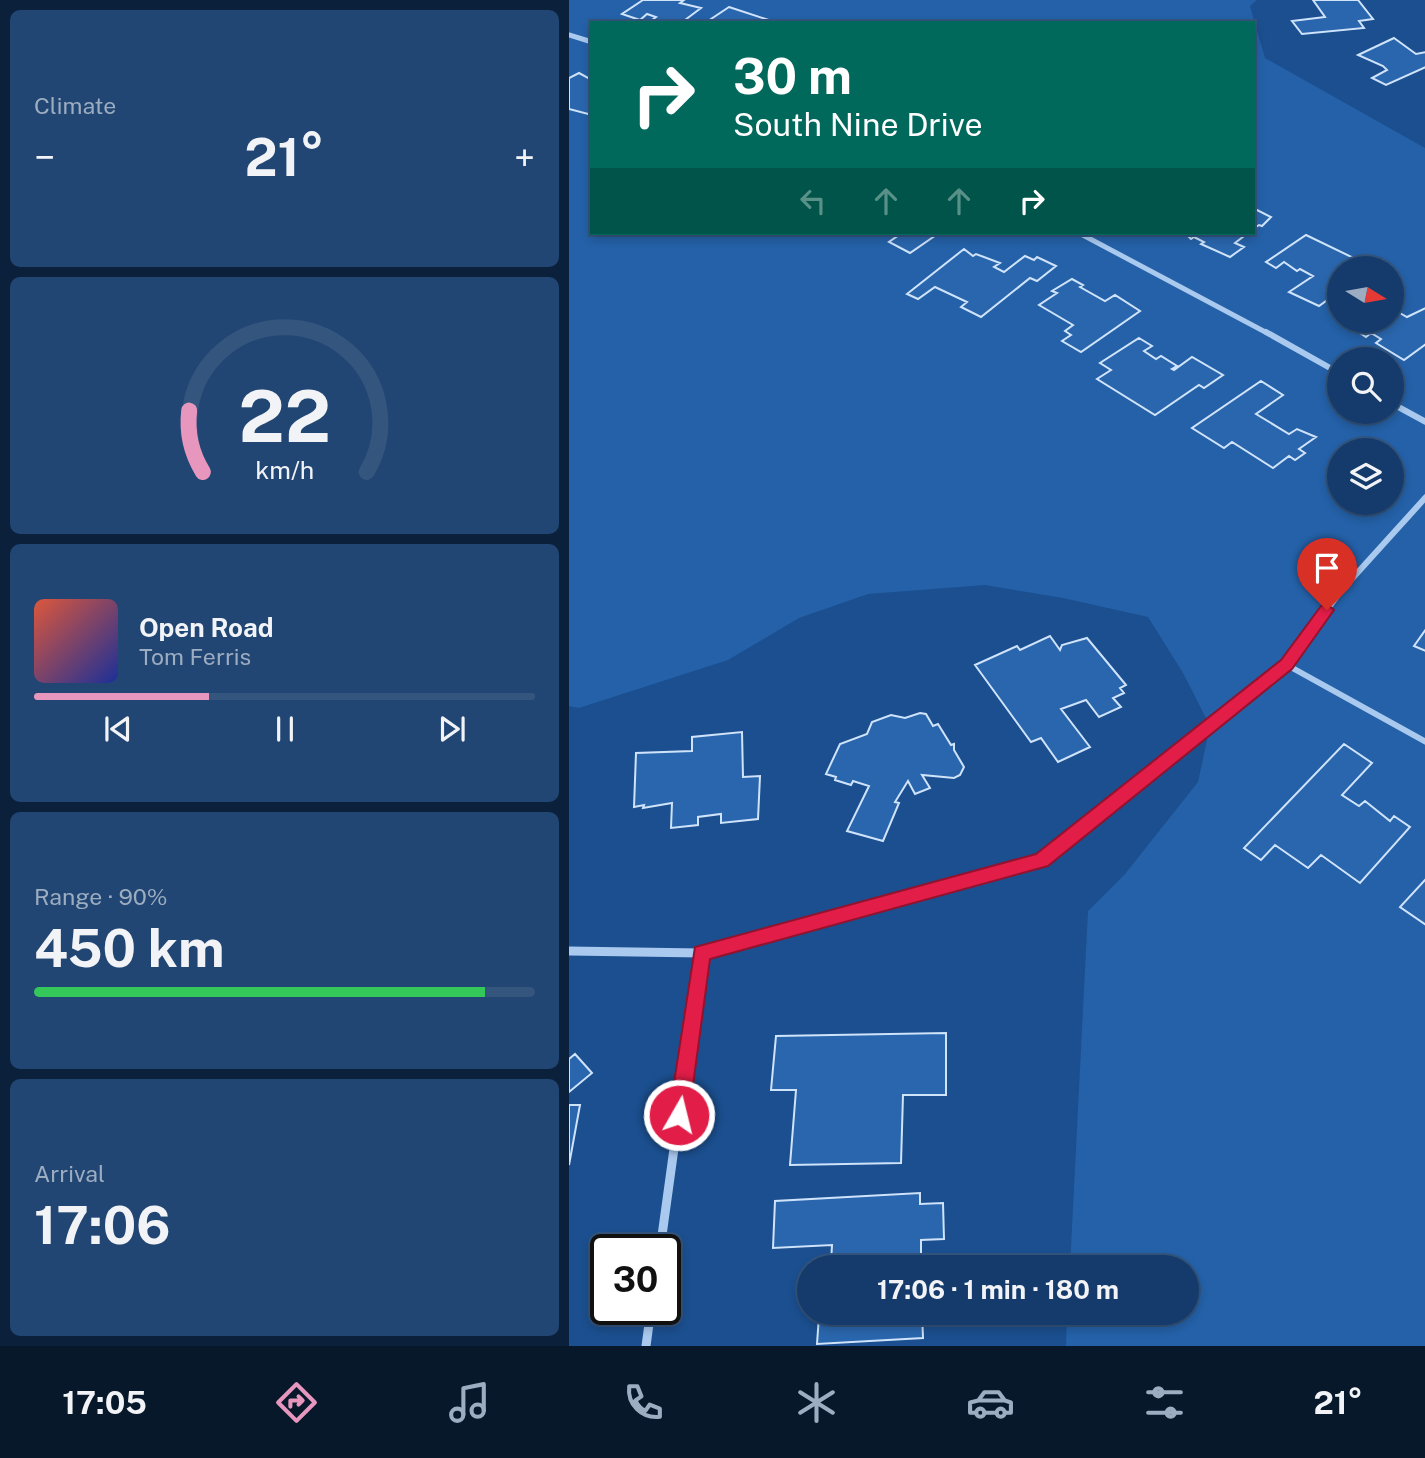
<!DOCTYPE html>
<meta charset="utf-8">
<style>
:root{--surface:#143b6b;--page:#214673;--text:#f1f3f6;--muted:#9dadc1;--line:#33557e;--accent:#e797bd}
body{margin:0;font-family:"Public Sans",sans-serif;background:var(--page);color:var(--text);height:100vh;display:flex;flex-direction:column;font-size:26px;white-space:nowrap}
*{box-sizing:border-box;margin:0}
p{font-size:23px;color:var(--muted)}
.icon{flex:none;width:38px;height:38px;fill:none;stroke:currentColor;stroke-width:2;stroke-linecap:round;stroke-linejoin:round}
.map{position:relative;flex:1;overflow:hidden}
.side{display:flex;flex-direction:column;gap:10px;padding:10px;background:#0b203b;width:569px}
.side>*{flex:none}
.top-card{position:absolute;left:21px;top:21px;width:665px;height:214px;border-radius:0px;box-shadow:0 4px 10px #0003,0 0 0 2px var(--line);background:#00695c;color:#fff;overflow:hidden}
.needle{width:46px;rotate:101deg}
.tools{position:absolute;left:758px;top:256px;display:grid;gap:14px}
.tools a{display:grid;place-items:center;width:77px;height:77px;border-radius:50%;background:var(--surface);box-shadow:0 4px 10px #0003,0 0 0 2px var(--line);font-size:35px}
.speed{position:absolute;left:21px;top:1234px;display:flex;gap:14px;font-size:35px;font-weight:700;text-align:center}
.speed>*{display:grid;place-content:center;width:91px;height:91px;border-radius:50%;background:var(--surface);box-shadow:0 4px 10px #0003,0 0 0 2px var(--line);line-height:1}
.speed .limit{border:4px solid #111;border-radius:10px;background:#fff;color:#111}
.pin{position:absolute;display:grid;place-items:center;width:60px;height:60px;color:#fff;margin:-72px -30px;border-radius:50% 50% 50% 0;rotate:-45deg;box-shadow:0 0 7px #0007}
.pin .icon{rotate:45deg}
.me{position:absolute;width:77px;margin:-38px;rotate:8deg;stroke-linejoin:round;filter:drop-shadow(0 0 5px #0008)}
.turn{display:flex;align-items:center;gap:24px;height:147px;padding:0 28px;font-size:32px}
.turn .icon{width:91px;height:91px;stroke-width:2.5}
.turn b{display:block;font-size:49px;line-height:60px}
.lanes{display:flex;align-items:center;height:66px;padding:0 28px;background:#0003;justify-content:center;gap:35px;direction:ltr}
.lanes .off{opacity:.35}
.big{font-size:52px;font-weight:700;line-height:1.1}
.side .tile{flex:1;display:flex;flex-direction:column;justify-content:center;gap:10px;min-width:0;padding:0 24px;border-radius:10px;background:var(--page)}
.side .dial{align-items:center;gap:0}
.dial svg{height:182px;overflow:visible;fill:none;stroke:var(--line);stroke-width:7;stroke-linecap:round;text-anchor:middle}
.dial text{fill:var(--text);stroke:none}
.song{display:flex;align-items:center;gap:21px}
.cover{width:84px;height:84px;border-radius:10px;background:linear-gradient(135deg,hsl(10 70% 55%),hsl(230 70% 35%))}
.played{height:7px;border-radius:4px;background:linear-gradient(90deg,var(--accent) 35%,var(--line) 35%)}
.keys{display:flex;justify-content:space-around;direction:ltr}
.heat{display:flex;justify-content:space-between;align-items:center;font-size:38px;direction:ltr}
.charge{height:10px;border-radius:5px;background:linear-gradient(90deg,#34c759 90%,var(--line) 0)}
.trip{position:absolute;left:228px;top:1255px;width:402px;height:70px;border-radius:35px;background:var(--surface);box-shadow:0 4px 10px #0003,0 0 0 2px var(--line);font-weight:700;line-height:70px;text-align:center}
.tab-bar{display:flex;height:112px;justify-content:space-around;align-items:center;background:#08182b;color:var(--muted)}
.tab-bar .icon{width:49px;height:49px}
.tab-bar .on{color:var(--accent)}
.tab-bar b{font-size:32px;color:var(--text)}
main{display:flex;flex:1;min-height:0}
.map>svg:first-child{display:block}
.green{fill:#2461a8;fill-rule:evenodd}
.building{fill:#2a66ad;stroke:#cfe3fa;stroke-width:2}
.lines{fill:none;stroke-linecap:round;stroke-linejoin:round}
.minor-far2{stroke:#a9c9ee;stroke-width:5}
.minor-far1{stroke:#a9c9ee;stroke-width:6}
.minor{stroke:#a9c9ee;stroke-width:9}
.route{fill:#e11d48;stroke:#92132f;stroke-width:2}
</style>
<main>
<section class="side">
<div class="tile"><p>Climate</p>
<div class="heat"><a>−</a><b class="big">21°</b><a>+</a></div>
</div>
<div class="tile dial"><svg viewBox="0 0 100 80">
<path d="M14 69A42 42 0 1 1 86 69"/>
<path d="M14 69A42 42 0 0 1 8 42" stroke="#e797bd"/>
<text x="50" y="56" font-size="32" font-weight="700">22</text>
<text x="50" y="72" font-size="11">km/h</text>
</svg></div>
<div class="tile">
<div class="song"><i class="cover"></i><div><b>Open Road</b><p>Tom Ferris</p></div></div>
<div class="played"></div>
<div class="keys"><svg class="icon" aria-label="previous" viewBox="0 0 24 24"><path d="M18 5L8 12l10 7zM5 5v14"/></svg><svg class="icon" aria-label="pause" viewBox="0 0 24 24"><path d="M8 5v14M16 5v14"/></svg><svg class="icon" aria-label="next" viewBox="0 0 24 24"><path d="M6 5l10 7-10 7zM19 5v14"/></svg></div>
</div>
<div class="tile"><p>Range · 90%</p><b class="big">450 km</b><div class="charge"></div></div>
<div class="tile"><p>Arrival</p><b class="big">17:06</b></div>
</section>
<div class="map">
<svg width="857" height="1346" viewBox="0 0 857 1346">
<rect width="100%" height="100%" fill="#1b4f8f"/>
<path class="green" d="M0,0H688L681,6L696,58L856,148V1346H497L498,1313L618,1312V1267H501L519,911L556,874L629,782L641,726L614,673L579,617L494,598L416,585L299,594L230,618L159,660L10,708L0,706ZM23,23H684V233H23ZM770,268H822V320H770ZM770,359H822V411H770ZM770,450H822V502H770Z"/>
<path class="building" d="M74,0H115L111,3L132,8L112,23L88,21L83,20L87,17L78,14L71,20L53,14Z
M744,0H789L804,19L790,21L795,28L733,34L723,21L756,17Z
M160,7L209,23H136Z
M825,38L847,54L857,52V67L817,85L803,78L818,70L814,66L789,55Z
M10,73L23,80V115L0,109V78Z
M688,210L702,217L693,226L690,225L684,229V213Z
M325,233H370L341,253L320,242L330,235Z
M616,233H679L666,243L675,247L661,257L632,244L635,242L625,237L622,239Z
M737,235L797,264L791,268H770V283L758,291L765,295L750,306L720,292L744,276L731,269L728,271L715,262L707,268L697,262Z
M395,249L404,256L407,254L431,263L425,267L435,272L456,256L465,260L468,257L487,266L468,281L461,278L412,317L392,307L398,302L366,287L349,299L338,294Z
M503,279L514,285L511,287L536,301L546,295L571,311L512,352L493,341L502,335L496,331L504,325L470,305L488,293L483,291Z
M822,308L838,317L857,308V344L835,360L807,343L812,339L802,333L797,337L776,323L781,320H822Z
M570,338L583,346L575,351L587,359L592,356L608,366L603,369L605,370L623,357L654,375L635,388L630,385L586,415L528,379L542,370L531,363Z
M692,381L714,395L687,414L720,434L728,429L747,437L730,449L736,453L726,460L720,456L704,468L663,442L655,448L623,428Z
M857,629V651L845,646Z
M481,636L491,650L493,645L518,638L557,685L551,688L555,693L544,698L552,707L530,717L517,700L492,709L521,747L489,762L472,738L462,742L406,665L448,646L451,650Z
M351,713L357,714L364,726L369,724L382,745L385,744V750L395,767L391,775L385,778L353,775L361,788L346,794L339,781L326,802L330,803L314,841L278,831L300,786L284,781L282,785L266,780L267,777L257,774L271,744L298,734L303,722L322,715L336,718Z
M173,732L174,777L191,776L189,819L152,823V814L129,817V825L102,828L103,803L74,808L75,805L65,807L67,753L123,751V737Z
M775,744L803,763L773,795L790,806L796,801L821,821L825,816L841,827L791,883L752,855L739,868L706,845L692,860L675,848Z
M857,879V925L831,907Z
M377,1033V1095H334L332,1163L221,1165L227,1090H202L207,1036Z
M6,1054L23,1073L0,1092V1059Z
M0,1105H11L0,1165Z
M351,1193V1204L374,1203L375,1239L352,1240V1267H249V1262H262L263,1245L204,1248L206,1201Z
M262,1312H353L354,1338L248,1344L250,1316H261Z"/>
<g class="lines">
<path class="minor-far2" d="M0,35L23,42
M510,233L700,334"/>
<path class="minor-far1" d="M697,332L770,373
M822,403L857,422
M718,665L857,742
M584,771L718,665L771,592L857,497"/>
<path class="minor" d="M0,951L132,953L473,860L587,770
M91,1250L132,953
M77,1346L82,1309"/>
</g>
<path class="route" d="M758,604L765,610L723,669L479,866L141,959L120,1115L117,1122L110,1125L102,1122L100,1115L126,947L467,854L712,660L752,606Z"/>
</svg>
<div class="tools">
<a><svg class="needle" viewBox="-14 -14 28 28"><path d="M0-13l5 13h-10z" fill="#e53935"/><path d="M0 13l5-13h-10z" fill="#9dadc1"/></svg></a>
<a><svg class="icon" aria-label="search" viewBox="0 0 24 24"><circle cx="10" cy="10" r="6"/><path d="M15 15l6 6"/></svg></a>
<a><svg class="icon" aria-label="layers" viewBox="0 0 24 24"><path d="M12 4l9 5-9 5-9-5zM3 14l9 5 9-5"/></svg></a>
</div>
<div class="speed"><div class="limit">30</div></div>
<div class="pin" style="left:758px;top:610px;background:#d93025"><svg class="icon" aria-label="arrive" viewBox="0 0 24 24"><path d="M6 21V4h12l-3 4 3 4H6"/></svg></div>
<svg class="me" style="left:110px;top:1115px" viewBox="-20 -20 40 40"><circle r="17" fill="#e11d48" stroke="#fff" stroke-width="3"/><path d="M0-11L8 9 0 5-8 9z" fill="#fff"/></svg>
<div class="trip">17:06 · 1 min · 180 m</div>
<div class="top-card">
<div class="turn"><svg class="icon" aria-label="right" viewBox="0 0 24 24"><path d="M7 20v-9h11M14 6l5 5-5 5"/></svg><div><b>30 m</b>South Nine Drive</div></div>
<div class="lanes"><svg class="icon off" aria-label="left" viewBox="0 0 24 24"><path d="M17 20v-9H6M10 6l-5 5 5 5"/></svg><svg class="icon off" aria-label="ahead" viewBox="0 0 24 24"><path d="M12 20V5M6 11l6-6 6 6"/></svg><svg class="icon off" aria-label="ahead" viewBox="0 0 24 24"><path d="M12 20V5M6 11l6-6 6 6"/></svg><svg class="icon" aria-label="right" viewBox="0 0 24 24"><path d="M7 20v-9h11M14 6l5 5-5 5"/></svg></div>
</div>
</div>
</main>
<nav class="tab-bar">
<b>17:05</b>
<svg class="icon on" aria-label="directions" viewBox="0 0 24 24"><path d="M12 3l9 9-9 9-9-9zM9 14v-3h6M13 9l2 2-2 2"/></svg>
<svg class="icon" aria-label="music" viewBox="0 0 24 24"><path d="M9 18V5l10-2v13"/><circle cx="6" cy="18" r="3"/><circle cx="16" cy="16" r="3"/></svg>
<svg class="icon" aria-label="phone" viewBox="0 0 24 24"><path d="M5 4h4l2 5-3 2q2 4 5 5l2-3 5 2v4C11 20 4 13 5 4z"/></svg>
<svg class="icon" aria-label="climate" viewBox="0 0 24 24"><path d="M12 3v18M4 7l16 10M4 17L20 7"/></svg>
<svg class="icon" aria-label="car" viewBox="0 0 24 24"><path d="M5 17H2v-5l4-1 3-4h7l3 4 3 1v5h-3M9 17h6M6 11h13"/><circle cx="7" cy="17" r="2"/><circle cx="17" cy="17" r="2"/></svg>
<svg class="icon" aria-label="filters" viewBox="0 0 24 24"><path d="M4 7h16M4 17h16"/><circle cx="9" cy="7" r="2"/><circle cx="15" cy="17" r="2"/></svg>
<b>21°</b>
</nav>
